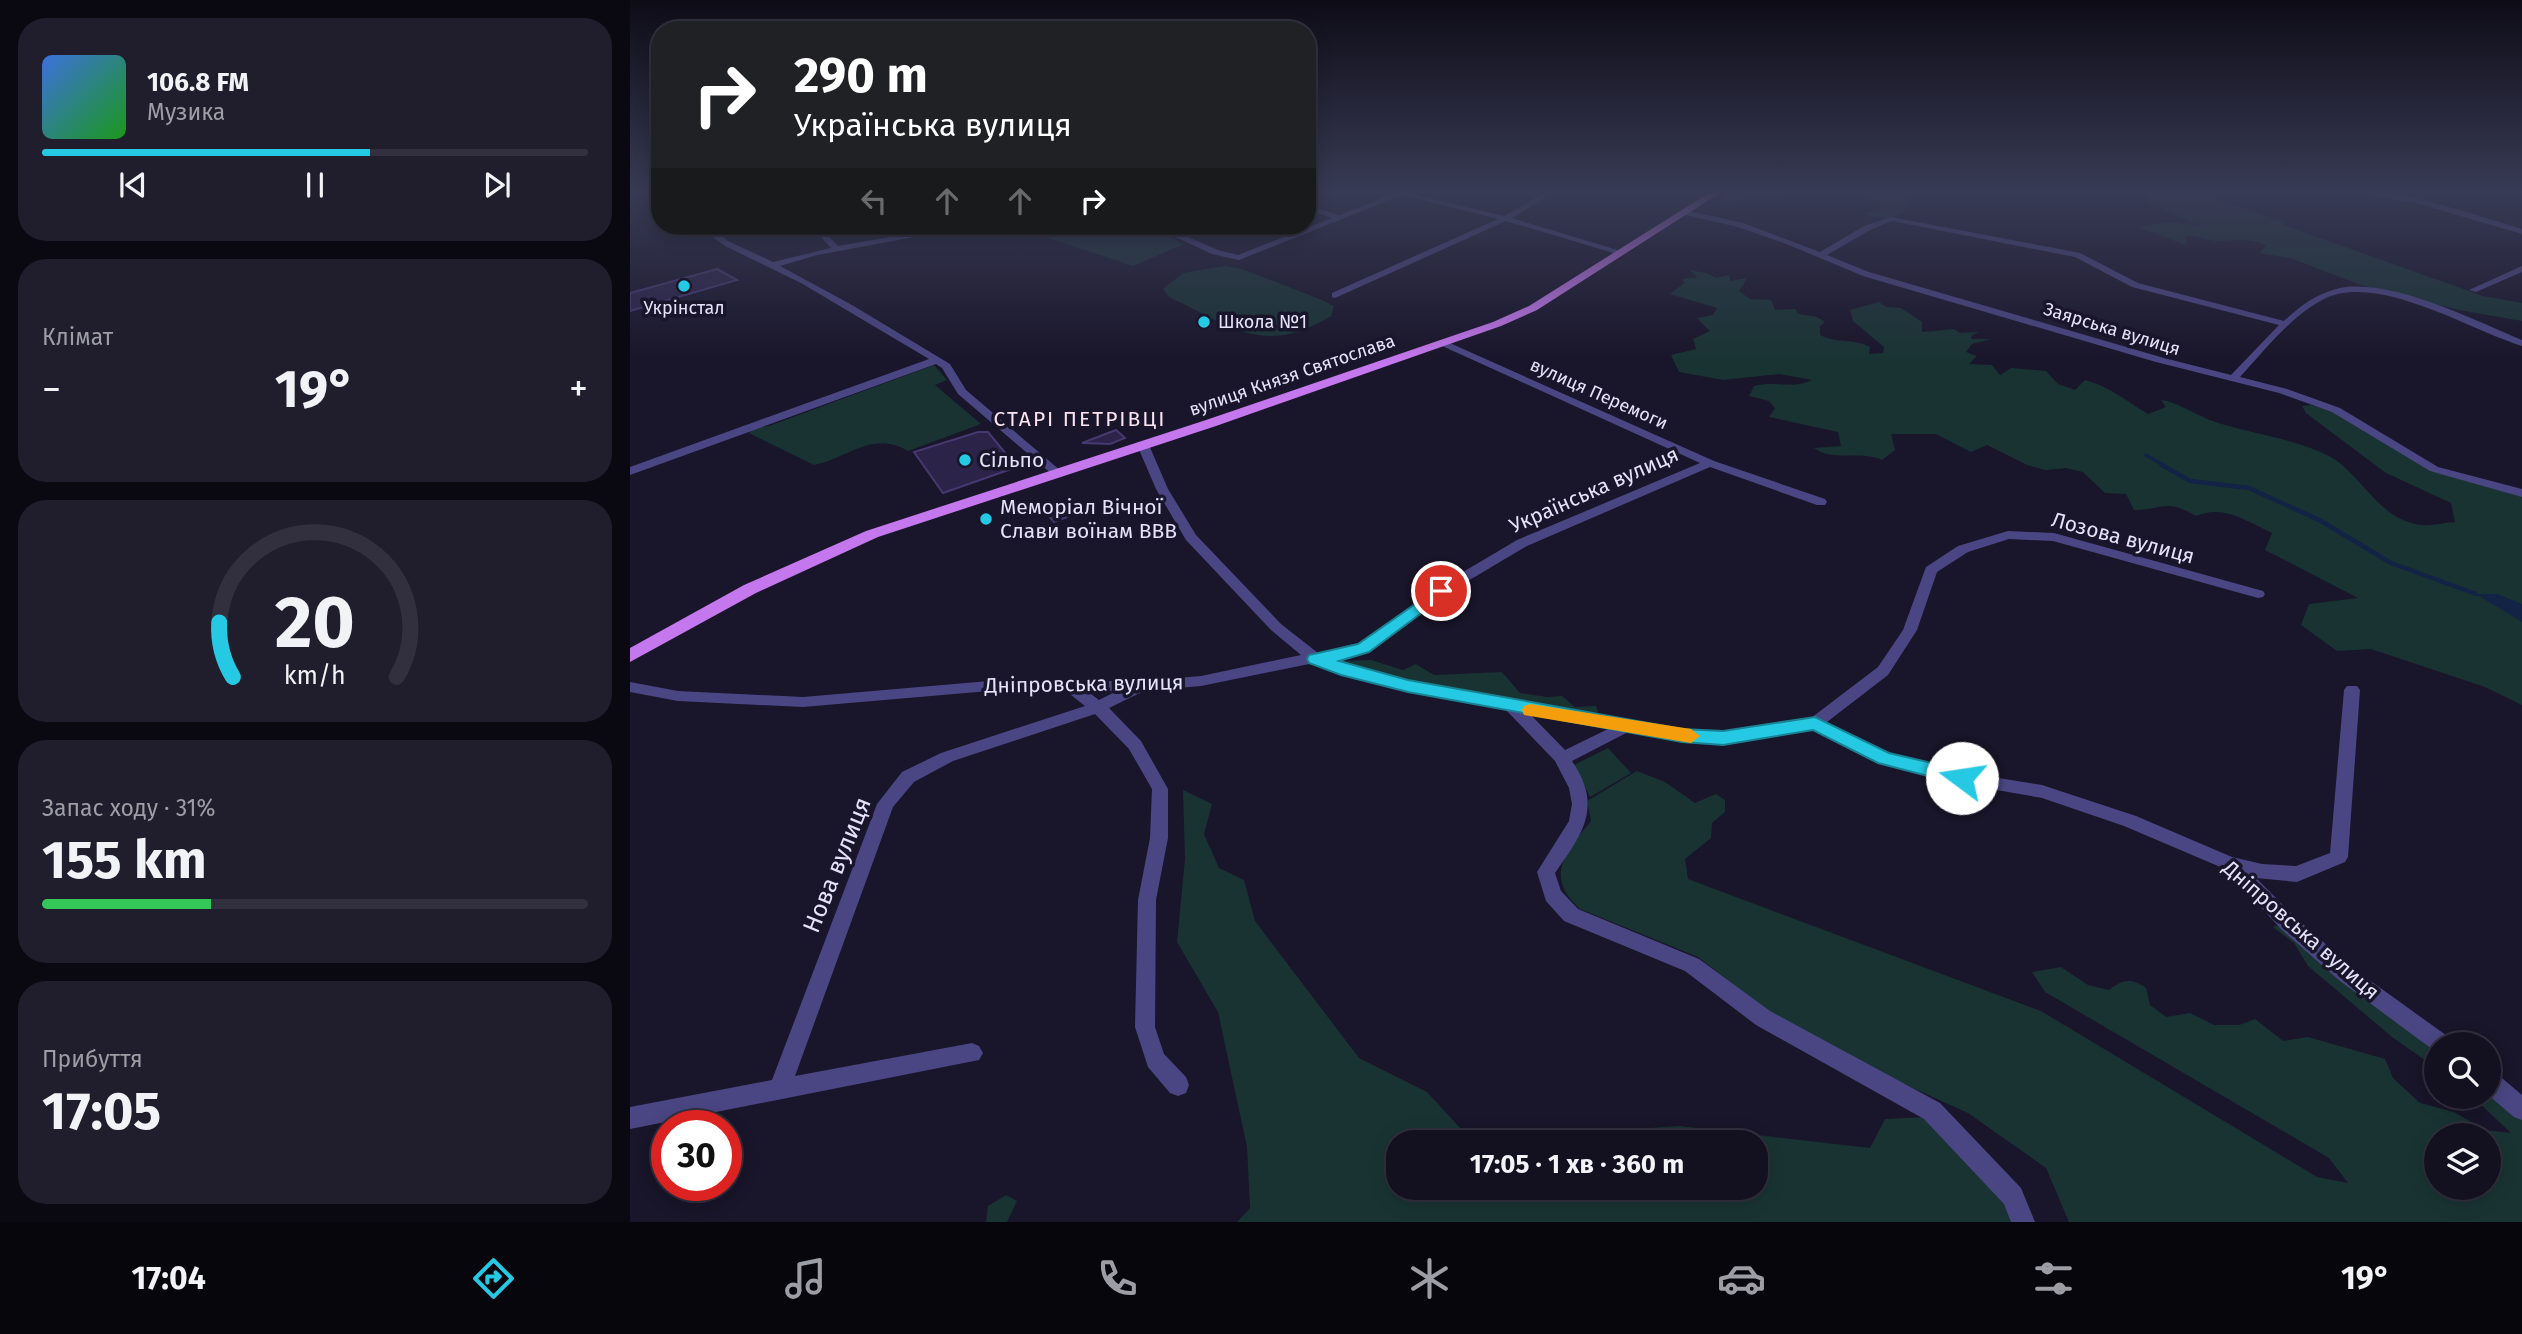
<!DOCTYPE html>
<html lang="uk">
<meta charset="utf-8">
<style>
:root{--surface:#131020;--page:#201e2d;--text:#f1f3f6;--muted:#9d9da5;--line:#32303e;--accent:#26c9e3}
body{margin:0;font-family:"Fira Sans",sans-serif;background:var(--page);color:var(--text);height:100vh;display:flex;flex-direction:column;font-size:26px;white-space:nowrap}
*{box-sizing:border-box;margin:0}
p{font-size:23px;color:var(--muted)}
.icon{flex:none;width:38px;height:38px;fill:none;stroke:currentColor;stroke-width:2;stroke-linecap:round;stroke-linejoin:round}
.map{position:relative;flex:1;overflow:hidden}
.side{display:flex;flex-direction:column;gap:18px;padding:18px;background:#0a0912;width:630px}
.side>*{flex:none}
.top-card{position:absolute;left:21px;top:21px;width:665px;height:214px;border-radius:28px;box-shadow:0 4px 18px #0003,0 0 0 2px var(--line);background:#202124;color:#fff;overflow:hidden}
.fabs{position:absolute;left:1794px;top:1032px;display:grid;gap:14px}
.fabs a{display:grid;place-items:center;width:77px;height:77px;border-radius:50%;background:var(--surface);box-shadow:0 4px 18px #0003,0 0 0 2px var(--line);font-size:35px}
.speed{position:absolute;left:21px;top:1110px;display:flex;gap:14px;font-size:35px;font-weight:700;text-align:center}
.speed>*{display:grid;place-content:center;width:91px;height:91px;border-radius:50%;background:var(--surface);box-shadow:0 4px 18px #0003,0 0 0 2px var(--line);line-height:1}
.speed .limit{border:10px solid #d22;background:#fff;color:#111}
.pin{position:absolute;display:grid;place-items:center;width:60px;height:60px;color:#fff;margin:-30px;border:4px solid #fff;border-radius:50%;box-shadow:0 2px 7px #0007}
.me{position:absolute;width:77px;margin:-38px;rotate:284deg;stroke-linejoin:round;filter:drop-shadow(0 0 5px #0008)}
.turn{display:flex;align-items:center;gap:24px;height:147px;padding:0 28px;font-size:32px}
.turn .icon{width:91px;height:91px;stroke-width:2.5}
.turn b{display:block;font-size:49px;line-height:60px}
.lanes{display:flex;align-items:center;height:66px;padding:0 28px;background:#0003;justify-content:center;gap:35px;direction:ltr}
.lanes .off{opacity:.35}
.big{font-size:52px;font-weight:700;line-height:1.1}
.side .card{flex:1;display:flex;flex-direction:column;justify-content:center;gap:10px;min-width:0;padding:0 24px;border-radius:28px;background:var(--page)}
.side .dial{align-items:center;gap:0}
.dial svg{height:182px;overflow:visible;fill:none;stroke:var(--line);stroke-width:7;stroke-linecap:round;text-anchor:middle}
.dial text{fill:var(--text);stroke:none}
.song{display:flex;align-items:center;gap:21px}
.cover{width:84px;height:84px;border-radius:10px;background:linear-gradient(135deg,hsl(220 70% 55%),hsl(120 70% 35%))}
.played{height:7px;border-radius:4px;background:linear-gradient(90deg,var(--accent) 60%,var(--line) 60%)}
.keys{display:flex;justify-content:space-around;direction:ltr}
.heat{display:flex;justify-content:space-between;align-items:center;font-size:38px;direction:ltr}
.charge{height:10px;border-radius:5px;background:linear-gradient(90deg,#34c759 31%,var(--line) 0)}
.trip{position:absolute;left:756px;top:1130px;width:382px;height:70px;border-radius:28px;background:var(--surface);box-shadow:0 4px 18px #0003,0 0 0 2px var(--line);font-weight:700;line-height:70px;text-align:center}
.tabs{display:flex;height:112px;justify-content:space-around;align-items:center;background:#08060d;color:var(--muted)}
.tabs .icon{width:49px;height:49px}
.tabs .on{color:var(--accent)}
.tabs b{font-size:32px;color:var(--text)}
main{display:flex;flex:1;min-height:0}
.map>svg:first-child{display:block}
.green{fill:#193333;fill-rule:evenodd}
.water{fill:#132345}
.lines{fill:none;stroke-linecap:round;stroke-linejoin:round}
.stream-far1{stroke:#132345;stroke-width:3.5}
.stream{stroke:#132345;stroke-width:4.5}
.building{fill:#2c2348;stroke:#463871;stroke-width:2}
.street{fill:#4a4683;fill-rule:evenodd}
.primary{fill:#c577ed;fill-rule:evenodd}
.route{fill:#26c9e3;stroke:#198394;stroke-width:2}
.slow{fill:#f59e0b}
.poi-dot{fill:#26c9e3;stroke:#19152a;stroke-width:2.5}
.labels{text-anchor:middle;stroke-width:7;stroke-linejoin:round;paint-order:stroke}
.far-poi-label{font-size:18px;fill:#e5e2fb;stroke:#19152a}
.far-street-label{font-size:18px;fill:#e5e2fb;stroke:#19152a}
.far-quarter-label{font-size:21px;letter-spacing:2px;fill:#fbe3f2;stroke:#19152a}
.poi-label{font-size:21px;fill:#e5e2fb;stroke:#19152a;text-anchor:start}
.street-label{font-size:21px;fill:#e5e2fb;stroke:#19152a}
.near-street-label{font-size:24px;fill:#e5e2fb;stroke:#19152a}
</style>
<main>
<section class="side">
<div class="card">
<div class="song"><i class="cover"></i><div><b>106.8 FM</b><p>Музика</p></div></div>
<div class="played"></div>
<div class="keys"><svg class="icon" aria-label="previous" viewBox="0 0 24 24"><path d="M18 5L8 12l10 7zM5 5v14"/></svg><svg class="icon" aria-label="pause" viewBox="0 0 24 24"><path d="M8 5v14M16 5v14"/></svg><svg class="icon" aria-label="next" viewBox="0 0 24 24"><path d="M6 5l10 7-10 7zM19 5v14"/></svg></div>
</div>
<div class="card"><p>Клімат</p>
<div class="heat"><a>−</a><b class="big">19°</b><a>+</a></div>
</div>
<div class="card dial"><svg viewBox="0 0 100 80">
<path d="M14 69A42 42 0 1 1 86 69"/>
<path d="M14 69A42 42 0 0 1 8 45" stroke="#26c9e3"/>
<text x="50" y="56" font-size="32" font-weight="700">20</text>
<text x="50" y="72" font-size="11">km/h</text>
</svg></div>
<div class="card"><p>Запас ходу · 31%</p><b class="big">155 km</b><div class="charge"></div></div>
<div class="card"><p>Прибуття</p><b class="big">17:05</b></div>
</section>
<div class="map">
<svg width="1892" height="1222" viewBox="0 0 1892 1222">
<rect width="100%" height="100%" fill="#19152a"/>
<path class="green" d="M1100,191H1176L1170,195L1123,196L1103,203H1089Z
M1233,191H1292L1275,202L1278,206C1266,222 1250,219 1233,214L1253,209L1248,201L1229,193Z
M1507,191H1582L1578,197L1651,221L1656,226L1853,296L1892,303V321L1829,310L1731,285L1663,259L1630,253L1636,245C1619,238 1606,241 1589,241C1577,241 1567,234 1555,237L1556,245L1508,227L1539,222L1570,226L1519,202L1513,191Z
M382,226H515L554,244L503,266Z
M595,266L612,269L692,300L704,306L701,316C633,357 603,327 539,297L533,289L553,273Z
M1059,270L1076,273L1086,278L1100,275V281L1117,278L1109,291L1120,299L1141,300L1145,310L1165,309L1169,314L1187,317L1195,322L1190,326V335C1207,344 1223,338 1240,347L1239,354L1253,353L1254,347L1223,321L1220,310L1249,302L1256,307L1271,308L1292,322V332L1324,329L1330,333L1349,332L1342,335L1341,339H1361L1342,344L1336,352L1347,356L1339,364L1362,365L1370,375L1381,368L1416,371L1428,384L1445,390L1455,380C1479,386 1496,401 1518,414L1536,407L1531,400C1542,400 1567,415 1580,420C1618,434 1662,437 1699,456C1733,475 1749,521 1792,525C1802,526 1814,523 1825,522L1821,503L1756,473L1676,413L1672,406L1681,405L1702,411L1801,470L1892,492V705L1855,687L1741,649L1707,651L1671,625L1679,604L1728,598L1635,550L1642,533C1617,521 1593,504 1566,516C1535,498 1534,510 1504,510L1496,494L1475,493L1453,472L1436,468L1415,470L1397,465L1357,445L1341,452L1306,434H1261L1265,450L1252,460C1230,450 1202,462 1184,448L1211,446L1208,432L1139,417L1145,408L1139,401L1119,396L1124,386C1144,380 1163,390 1182,380L1149,374L1093,380L1049,372L1041,355L1066,349L1063,339L1080,331L1067,318L1083,315L1087,308L1040,294L1054,283L1052,279L1067,277Z
M304,365L317,380L305,385L351,424L278,451C243,430 220,457 184,465L119,433L127,427L139,426Z
M741,660L773,670L786,664L804,675L872,672L890,693L917,697L932,696L945,707L966,706L968,712L961,717L782,683L721,668L712,661Z
M978,748L1001,773L960,797L944,765Z
M1007,771L1035,782L1065,803L1086,794L1095,800V812L1082,823L1081,838L1055,859L1058,879L1411,1011L1687,1177L1718,1183L1699,1158L1415,992L1402,972L1431,967L1458,985L1479,990C1493,979 1502,978 1516,988L1520,1005L1536,1017L1560,1013L1584,1025H1609L1625,1019L1653,1041L1678,1037L1755,1059L1763,1078L1790,1103L1824,1112L1855,1130L1881,1133L1843,1097H1858L1859,1088L1892,1117V1222H1439L1416,1168L1338,1113L1241,1069L1139,1012L1068,957L950,909C914,877 935,852 961,821L957,801ZM1806,1136H1858V1188H1806Z
M553,790L582,804L574,834L589,868L614,880L625,921L729,1058L797,1092L844,1143H768V1188H1125V1143H882L895,1137L1049,1126L1240,1148L1255,1119L1297,1117L1374,1201L1383,1222H607L620,1208L617,1147L588,1012L547,942L555,859Z
M1653,924L1806,1046V1068L1762,1037L1678,966L1664,943L1643,927Z
M376,1195L387,1201L377,1222H356L358,1206Z"/>
<path class="water" d="M1846,594H1867L1892,604V622Z"/>
<g class="lines">
<path class="stream-far1" d="M1516,455L1535,466"/>
<path class="stream" d="M1532,465L1560,481L1619,488L1691,521L1761,563L1846,594"/>
</g>
<path class="building" d="M87,269L107,280L0,311V293Z
M486,430L495,438L480,444L452,443Z
M348,432H358L387,467L313,493L284,452Z
M442,499L453,511L424,522L413,509Z"/>
<g class="lines">
<path class="street" d="M771,191H779L778,193L874,216L918,191H926L882,218L994,252L987,254L876,221L705,298L702,297V293L868,219L772,195L609,260L582,254L522,226H532L588,250L608,255L702,218L677,210V205L709,215Z
M1721,191C1770,188 1844,215 1892,229V234L1793,205Z
M1054,210L1113,223L1190,252L1234,226L1261,217L1450,253L1508,283L1654,321C1670,306 1687,293 1710,288C1761,278 1844,320 1892,340V346C1839,330 1746,271 1692,300C1659,318 1635,350 1610,377L1657,389L1710,408L1808,467L1892,489V497L1800,471L1702,412L1649,393L1526,362L1233,276L1159,245L1108,227L1051,214V210ZM1262,221L1445,257L1502,287L1649,325L1601,375L1534,358L1239,272L1197,255L1240,230Z
M76,226H84L96,240L143,262L201,248L181,226H189L208,246L322,226H338L334,228L187,255L150,266L222,305L320,364L336,390L431,471V475H423L328,394L312,368L306,364L0,475V467L299,359L171,283L97,247L85,239Z
M1892,266V272L1846,292L1839,290Z
M813,340L1084,461L1195,499L1197,502L1195,505H1187L1080,467L897,546L816,594L738,651L705,661L721,667L778,681L1052,729L1093,732L1181,718L1248,667L1273,630L1296,567L1328,546L1378,531L1424,533L1633,591L1635,594L1633,597L1628,598L1423,541L1379,539L1338,552L1307,572L1287,630L1258,675L1197,722L1258,754L1332,772L1412,785L1506,816L1602,857L1632,864L1666,866L1700,853L1714,690L1717,686H1727L1730,690L1718,857L1715,862L1667,882L1626,878L1665,917L1724,969L1820,1038L1823,1045H1806V1052L1710,981L1651,929L1595,869L1494,826L1412,798L1332,784L1248,763L1183,729L1093,744L1052,741L1000,731L942,761C973,807 953,833 925,873L931,891L948,909L1069,959L1140,1011L1310,1103L1391,1188L1405,1222H1381L1374,1204L1294,1119L1126,1025L1055,971L934,921L916,901L907,872L939,821L942,804L939,788L925,761L875,709L778,691L712,675L684,663L571,686L514,691L479,708L511,741L538,789V838L526,900L525,1027L534,1054L556,1077L559,1085L556,1093L548,1096L540,1093L518,1067L505,1027L508,900L520,838L522,789L499,749L465,714L323,761L284,782L263,807L165,1076L342,1043L349,1046L353,1053L349,1060L0,1129V1107L142,1080L247,804L272,772L311,753L455,706L436,691H359L173,707L48,701L0,692V682L48,691L173,697L359,681H430L436,679L442,681H511L571,676L671,655L641,630L556,540L526,489L507,445L513,442L519,445L538,489L566,535L651,624L688,653L710,650L728,645L806,588L887,540L1070,463L810,345V341ZM457,691H487L469,700ZM899,713L980,728L935,750Z
M1858,1071L1866,1073L1892,1095V1120L1884,1117L1858,1095Z"/>
<path class="primary" d="M1082,191H1093L907,310L871,326L586,426L248,537L126,593L0,662V648L114,585L236,531L576,420L863,322L899,306Z"/>
</g>
<linearGradient id="sky" x2="0" y2="1"><stop stop-color="#0e0c17"/><stop offset="0.53" stop-color="#383b55"/><stop offset="1" stop-color="#383b55" stop-opacity="0"/></linearGradient>
<rect width="1892" height="362" fill="url(#sky)"/>
<path class="route" d="M811,586L819,591L817,594L739,652L709,661L778,680L1052,729L1093,731L1185,717L1259,753L1332,770L1342,778L1332,785L1248,763L1183,730L1093,745L1052,742L778,692L711,675L679,663L677,659L679,655L728,644Z"/>
<path class="slow" d="M900,704L1061,729L1070,736L1061,743L894,715L892,710L894,706Z"/>
<g class="poi-dot">
<circle cx="54" cy="286" r="7"/>
<circle cx="574" cy="322" r="7"/>
<circle cx="335" cy="460" r="7"/>
<circle cx="356" cy="519" r="7"/>
</g>
<g class="labels">
<g class="far-poi-label">
<text x="54" y="314">Укрінстал</text>
<text x="588" y="328" text-anchor="start">Школа №1</text>
</g>
<g class="far-street-label">
<text transform="translate(1482 329) rotate(17)" y="6">Заярська вулиця</text>
<text transform="translate(662 375) rotate(-19)" y="6">вулиця Князя Святослава</text>
<text transform="translate(969 394) rotate(24)" y="6">вулиця Перемоги</text>
</g>
<g class="far-quarter-label">
<text x="450" y="426">СТАРІ ПЕТРІВЦІ</text>
</g>
<g class="poi-label">
<text x="349" y="467">Сільпо</text>
<text x="370" y="514">Меморіал Вічної<tspan x="370" dy="24">Слави воїнам ВВВ</tspan></text>
</g>
<g class="street-label">
<text transform="translate(964 490) rotate(-24)" y="7">Українська вулиця</text>
<text transform="translate(1493 538) rotate(15)" y="7">Лозова вулиця</text>
<text transform="translate(454 684) rotate(-1)" y="7">Дніпровська вулиця</text>
<text transform="translate(1671 930) rotate(41)" y="7">Дніпровська вулиця</text>
</g>
<g class="near-street-label">
<text transform="translate(207 865) rotate(-68)" y="8">Нова вулиця</text>
</g>
</g>
</svg>
<div class="fabs">
<a><svg class="icon" aria-label="search" viewBox="0 0 24 24"><circle cx="10" cy="10" r="6"/><path d="M15 15l6 6"/></svg></a>
<a><svg class="icon" aria-label="layers" viewBox="0 0 24 24"><path d="M12 4l9 5-9 5-9-5zM3 14l9 5 9-5"/></svg></a>
</div>
<div class="speed"><div class="limit">30</div></div>
<div class="pin" style="left:811px;top:591px;background:#d93025"><svg class="icon" aria-label="arrive" viewBox="0 0 24 24"><path d="M6 21V4h12l-3 4 3 4H6"/></svg></div>
<svg class="me" style="left:1332px;top:778px" viewBox="-20 -20 40 40"><circle r="19" fill="#fff"/><path d="M0-13L10 11 0 6-10 11z" fill="#26c9e3"/></svg>
<div class="trip">17:05 · 1 хв · 360 m</div>
<div class="top-card">
<div class="turn"><svg class="icon" aria-label="right" viewBox="0 0 24 24"><path d="M7 20v-9h11M14 6l5 5-5 5"/></svg><div><b>290 m</b>Українська вулиця</div></div>
<div class="lanes"><svg class="icon off" aria-label="left" viewBox="0 0 24 24"><path d="M17 20v-9H6M10 6l-5 5 5 5"/></svg><svg class="icon off" aria-label="ahead" viewBox="0 0 24 24"><path d="M12 20V5M6 11l6-6 6 6"/></svg><svg class="icon off" aria-label="ahead" viewBox="0 0 24 24"><path d="M12 20V5M6 11l6-6 6 6"/></svg><svg class="icon" aria-label="right" viewBox="0 0 24 24"><path d="M7 20v-9h11M14 6l5 5-5 5"/></svg></div>
</div>
</div>
</main>
<nav class="tabs">
<b>17:04</b>
<svg class="icon on" aria-label="directions" viewBox="0 0 24 24"><path d="M12 3l9 9-9 9-9-9zM9 14v-3h6M13 9l2 2-2 2"/></svg>
<svg class="icon" aria-label="music" viewBox="0 0 24 24"><path d="M9 18V5l10-2v13"/><circle cx="6" cy="18" r="3"/><circle cx="16" cy="16" r="3"/></svg>
<svg class="icon" aria-label="phone" viewBox="0 0 24 24"><path d="M5 4h4l2 5-3 2q2 4 5 5l2-3 5 2v4C11 20 4 13 5 4z"/></svg>
<svg class="icon" aria-label="climate" viewBox="0 0 24 24"><path d="M12 3v18M4 7l16 10M4 17L20 7"/></svg>
<svg class="icon" aria-label="car" viewBox="0 0 24 24"><path d="M5 17H2v-5l4-1 3-4h7l3 4 3 1v5h-3M9 17h6M6 11h13"/><circle cx="7" cy="17" r="2"/><circle cx="17" cy="17" r="2"/></svg>
<svg class="icon" aria-label="filters" viewBox="0 0 24 24"><path d="M4 7h16M4 17h16"/><circle cx="9" cy="7" r="2"/><circle cx="15" cy="17" r="2"/></svg>
<b>19°</b>
</nav>
